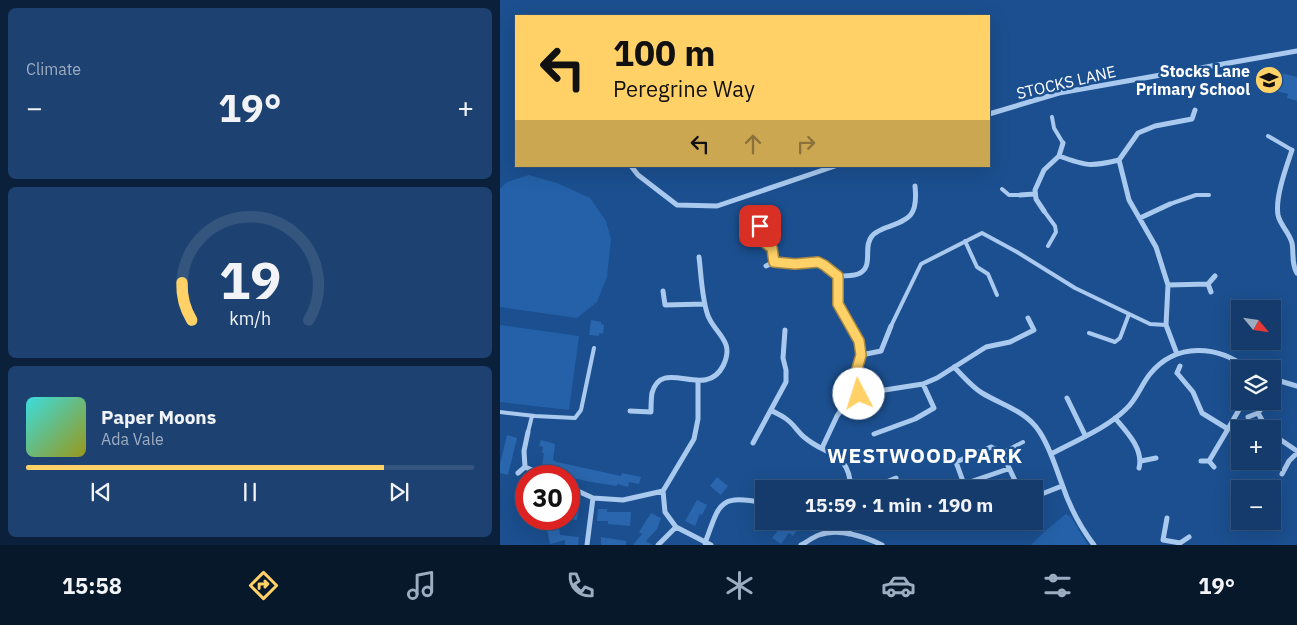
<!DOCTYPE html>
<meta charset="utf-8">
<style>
:root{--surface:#143b6b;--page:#1d4271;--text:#f1f3f6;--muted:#9dadc1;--line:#33557e;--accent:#ffd166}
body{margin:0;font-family:"IBM Plex Sans",sans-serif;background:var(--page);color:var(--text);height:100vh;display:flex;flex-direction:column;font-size:19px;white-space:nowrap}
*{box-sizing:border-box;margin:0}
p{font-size:16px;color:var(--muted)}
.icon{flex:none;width:28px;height:28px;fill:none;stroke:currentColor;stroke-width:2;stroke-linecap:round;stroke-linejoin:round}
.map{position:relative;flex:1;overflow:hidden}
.panel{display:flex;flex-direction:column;gap:8px;padding:8px;background:#0b203b;width:500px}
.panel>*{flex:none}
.guide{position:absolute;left:15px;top:15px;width:475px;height:152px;border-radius:0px;box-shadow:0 5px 20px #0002,0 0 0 1px var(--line);background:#ffd166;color:#111;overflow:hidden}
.needle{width:32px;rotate:119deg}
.fabs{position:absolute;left:731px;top:300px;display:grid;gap:10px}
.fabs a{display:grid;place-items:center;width:50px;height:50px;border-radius:0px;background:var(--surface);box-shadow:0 5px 20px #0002,0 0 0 1px var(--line);font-size:25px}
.speed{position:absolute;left:15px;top:465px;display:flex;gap:10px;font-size:25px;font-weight:700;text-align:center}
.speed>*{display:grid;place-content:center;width:65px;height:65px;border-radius:50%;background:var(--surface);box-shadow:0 5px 20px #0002,0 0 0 1px var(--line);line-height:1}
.speed .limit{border:8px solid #d22;background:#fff;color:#111}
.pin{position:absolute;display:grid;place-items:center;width:42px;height:42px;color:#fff;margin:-21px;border-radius:10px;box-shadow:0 2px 8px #0006}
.me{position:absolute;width:55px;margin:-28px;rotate:355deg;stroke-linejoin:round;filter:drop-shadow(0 0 4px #0008)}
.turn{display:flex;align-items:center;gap:18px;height:105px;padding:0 15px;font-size:22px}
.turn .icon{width:65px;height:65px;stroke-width:2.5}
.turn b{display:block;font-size:35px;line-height:42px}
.lanes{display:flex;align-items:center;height:48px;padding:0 15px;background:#0003;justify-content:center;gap:25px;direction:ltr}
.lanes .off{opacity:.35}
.big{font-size:38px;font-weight:800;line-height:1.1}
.panel .card{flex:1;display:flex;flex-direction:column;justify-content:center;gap:8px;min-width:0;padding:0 18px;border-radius:8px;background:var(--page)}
.panel .dial{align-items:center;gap:0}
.dial svg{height:130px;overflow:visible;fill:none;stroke:var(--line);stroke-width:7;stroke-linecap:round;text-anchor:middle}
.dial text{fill:var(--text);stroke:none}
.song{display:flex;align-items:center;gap:15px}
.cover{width:60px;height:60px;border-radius:8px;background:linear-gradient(135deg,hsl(180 70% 55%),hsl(60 70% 35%))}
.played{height:5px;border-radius:2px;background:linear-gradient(90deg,var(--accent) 80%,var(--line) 80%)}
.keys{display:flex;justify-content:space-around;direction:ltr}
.heat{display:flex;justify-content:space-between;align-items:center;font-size:28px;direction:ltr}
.trip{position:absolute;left:255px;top:480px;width:288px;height:50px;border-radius:0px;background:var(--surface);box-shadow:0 5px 20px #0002,0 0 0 1px var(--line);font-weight:800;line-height:50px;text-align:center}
.dock{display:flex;height:80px;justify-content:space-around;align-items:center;background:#08182b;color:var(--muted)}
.dock .icon{width:35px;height:35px}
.dock .selected{color:var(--accent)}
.dock b{font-size:22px;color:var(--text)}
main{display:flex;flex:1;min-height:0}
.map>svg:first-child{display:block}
.green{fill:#2461a8}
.building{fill:#2a66ad}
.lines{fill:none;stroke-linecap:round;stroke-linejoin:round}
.lane{stroke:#a9c9ee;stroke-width:4}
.street{stroke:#a9c9ee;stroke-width:5}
.route-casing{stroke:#a68842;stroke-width:12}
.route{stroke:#ffd166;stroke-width:9}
.labels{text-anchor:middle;stroke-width:5;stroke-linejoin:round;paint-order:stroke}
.poi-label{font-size:16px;font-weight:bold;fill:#fff;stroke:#1b4f8f;text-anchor:end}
.street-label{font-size:16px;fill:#fff;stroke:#1b4f8f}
.district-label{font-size:21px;font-weight:bold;letter-spacing:1px;fill:#fff;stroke:#1b4f8f}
</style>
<main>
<section class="panel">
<div class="card"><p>Climate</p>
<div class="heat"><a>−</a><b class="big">19°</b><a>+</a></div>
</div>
<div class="card dial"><svg viewBox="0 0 100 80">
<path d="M14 69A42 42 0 1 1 86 69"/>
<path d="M14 69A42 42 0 0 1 8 46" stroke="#ffd166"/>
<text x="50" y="56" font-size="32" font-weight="700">19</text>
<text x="50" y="72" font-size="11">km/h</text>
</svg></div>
<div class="card">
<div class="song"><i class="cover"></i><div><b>Paper Moons</b><p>Ada Vale</p></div></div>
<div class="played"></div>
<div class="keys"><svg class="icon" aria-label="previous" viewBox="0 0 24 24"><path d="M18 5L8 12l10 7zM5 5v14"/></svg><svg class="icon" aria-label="pause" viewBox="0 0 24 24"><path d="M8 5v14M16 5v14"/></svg><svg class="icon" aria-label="next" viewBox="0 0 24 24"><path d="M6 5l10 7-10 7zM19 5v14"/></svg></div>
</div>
</section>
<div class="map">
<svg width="797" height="545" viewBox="0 0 797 545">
<rect width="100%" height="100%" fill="#1b4f8f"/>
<path class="green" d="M29,175L57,183L90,198L106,221L111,239L107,277L97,302L77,318L0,307V189L7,182Z
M0,325L79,336L69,410L0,402Z
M566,514L571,517L588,545H531L543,533Z"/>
<path class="building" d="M773,71L797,77V101L787,98L788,94L760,87L762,77L771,80Z
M91,320L101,322V324L104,325L103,334L99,333V336L89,335Z
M7,435L17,438L8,475L0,473V464Z
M41,440L55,444L53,460L57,462L121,476L122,473L141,477L139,484L129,482L128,487L117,484V486L91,482L69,477V472L42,466L44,453H42L43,447L39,446Z
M217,477L228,486L221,495L210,486Z
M69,500H80L77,520L69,519Z
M197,500L207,505L202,515L200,514L195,526L185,521Z
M98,509H107V512H131L130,526L108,524V521H97Z
M151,513L161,518L157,529L146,541L153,545H133L142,534L139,532Z
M291,521H297L294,525L298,529L293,536L289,533L281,544L272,538L279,529L282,531Z
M59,528L60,535L79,537L78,545H65V540L50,544L47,529Z
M101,537L126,541V545H101Z"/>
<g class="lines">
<path class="lane" d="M552,117L554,128L563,143
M768,136L792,150
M502,189L509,195H520
M670,204L696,195H709
M544,211L555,226L556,232L548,246
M260,226L263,242L272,248
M465,241L477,267L488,274L497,295
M391,326L421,264L482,233L517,252L575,288L650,324L666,325
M589,333L615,342L620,338L629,314
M0,412L35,416L75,418L81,410L94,348
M28,432L32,416
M502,453L523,442
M462,521L469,526L482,528"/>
<path class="street" d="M489,114L559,93L797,51
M792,150C786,168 775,197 778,215C780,225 789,232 792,243C794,253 791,264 797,273
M559,156C587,166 590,167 619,160
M131,166L138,175L177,205L217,206L335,166
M520,195L534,194
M544,211L536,199L535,190L544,170L559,156L563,143
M640,218L670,204
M272,248L274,262L295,264L318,262L331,269L338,276V303L359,341L361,355L356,372L359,394
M266,266L274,262
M338,276C344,276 353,276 358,274C375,267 362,247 372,236C375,232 381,230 385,228C411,219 418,215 415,186
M668,285L708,284
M163,291L165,305L205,304
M711,292L708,284L715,276
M677,354L666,325L668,285L656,247L629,200L619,160L638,133L655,126L692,119L695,110
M361,355L381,351L391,326
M454,367C463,376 472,387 482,393C502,405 526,411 539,431C550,447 555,466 562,484C569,505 581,528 594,545
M677,373L693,392L702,413L728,429L709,461
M677,373L680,366
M772,383L780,381L797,386
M567,398L585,435
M271,410C275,413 281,415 285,418C293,423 297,431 304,437C327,457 349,450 351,489
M130,411L151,412C151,406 151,399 152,393C162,356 205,401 223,366C235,342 217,335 209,318C202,304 201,272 199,257
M758,413L767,429
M748,417L758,413L765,404
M615,418C626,431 644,449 639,468
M728,429L744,401
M28,432L24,451L25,467L46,476
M374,434L415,419L434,408L423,384
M772,434L797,451
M253,443L286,382V370L283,358L285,330
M322,448L337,416L346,403L359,394L423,384L437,378L486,347L510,342L534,330L528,318
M551,454C575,441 607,428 626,409C637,399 641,385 650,374C676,342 718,345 748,369
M641,461L656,458
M701,461H709L714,467
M508,469L464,484L456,462L491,447L502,453L519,489
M18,473L25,467
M782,474L789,461L797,453
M69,487L93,498L123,500L163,491
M296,489L298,485
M383,489L384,483L396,478
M163,491L194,439L198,419V381
M163,491L165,512L176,527L211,545
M534,497L562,486
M667,518L663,540L680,543L679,545
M414,521L420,526
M482,528L509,521
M349,534L350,521
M205,543C220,503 218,494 264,503
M680,543L689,537
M87,545L93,498
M158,545L176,527
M301,545C307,542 313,537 319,535C338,528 364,536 382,545"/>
</g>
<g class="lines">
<defs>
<path id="route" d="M260,226C261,238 262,242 272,248L274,262L295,264L318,262L324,265L338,276V304L359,341L361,355L356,372L359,394"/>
</defs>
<use href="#route" class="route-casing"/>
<use href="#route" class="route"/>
</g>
<defs>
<symbol id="school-disc" viewBox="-11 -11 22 22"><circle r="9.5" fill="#ffd166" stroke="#1b4f8f"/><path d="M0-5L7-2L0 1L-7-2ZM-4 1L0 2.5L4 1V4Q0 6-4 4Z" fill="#111"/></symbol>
</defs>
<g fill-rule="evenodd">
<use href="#school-disc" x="753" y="64" width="32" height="32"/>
</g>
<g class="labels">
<g class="poi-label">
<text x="750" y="77">Stocks Lane<tspan x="750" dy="18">Primary School</tspan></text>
</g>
<g class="street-label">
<text transform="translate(566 82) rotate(-13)" y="6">STOCKS LANE</text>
</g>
<g class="district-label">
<text x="425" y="463">WESTWOOD PARK</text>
</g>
</g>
</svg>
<div class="fabs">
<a><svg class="needle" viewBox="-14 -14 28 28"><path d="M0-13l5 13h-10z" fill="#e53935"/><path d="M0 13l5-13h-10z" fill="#9dadc1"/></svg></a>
<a><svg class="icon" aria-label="layers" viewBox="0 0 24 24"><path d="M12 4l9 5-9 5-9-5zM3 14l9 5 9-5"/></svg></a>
<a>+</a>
<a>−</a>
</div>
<div class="speed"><div class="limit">30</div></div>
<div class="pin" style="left:260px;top:226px;background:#d93025"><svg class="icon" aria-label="arrive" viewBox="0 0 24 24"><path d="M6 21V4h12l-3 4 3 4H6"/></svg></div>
<svg class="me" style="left:359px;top:394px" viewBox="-20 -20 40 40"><circle r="19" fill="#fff"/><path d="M0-13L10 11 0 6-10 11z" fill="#ffd166"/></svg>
<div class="trip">15:59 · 1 min · 190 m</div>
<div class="guide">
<div class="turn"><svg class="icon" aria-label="left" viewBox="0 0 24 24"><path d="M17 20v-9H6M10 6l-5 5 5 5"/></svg><div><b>100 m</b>Peregrine Way</div></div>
<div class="lanes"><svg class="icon" aria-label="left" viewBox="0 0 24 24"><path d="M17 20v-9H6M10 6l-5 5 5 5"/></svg><svg class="icon off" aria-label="ahead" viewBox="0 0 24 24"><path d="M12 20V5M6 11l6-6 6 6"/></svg><svg class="icon off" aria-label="right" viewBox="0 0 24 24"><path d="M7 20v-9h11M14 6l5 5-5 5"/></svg></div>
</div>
</div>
</main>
<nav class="dock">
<b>15:58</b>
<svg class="icon selected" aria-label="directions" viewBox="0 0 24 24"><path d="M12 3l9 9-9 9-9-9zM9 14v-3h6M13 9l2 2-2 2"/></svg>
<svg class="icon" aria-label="music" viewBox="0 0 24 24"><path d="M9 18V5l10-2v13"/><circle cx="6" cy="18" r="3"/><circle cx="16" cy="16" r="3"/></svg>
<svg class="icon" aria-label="phone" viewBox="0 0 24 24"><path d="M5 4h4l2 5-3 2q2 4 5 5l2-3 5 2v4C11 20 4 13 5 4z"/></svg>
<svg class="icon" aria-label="climate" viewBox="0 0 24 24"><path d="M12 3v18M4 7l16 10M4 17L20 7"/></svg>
<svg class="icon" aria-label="car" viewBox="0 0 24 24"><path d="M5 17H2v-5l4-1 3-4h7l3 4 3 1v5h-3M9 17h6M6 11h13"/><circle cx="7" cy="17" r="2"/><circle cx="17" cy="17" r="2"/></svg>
<svg class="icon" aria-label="filters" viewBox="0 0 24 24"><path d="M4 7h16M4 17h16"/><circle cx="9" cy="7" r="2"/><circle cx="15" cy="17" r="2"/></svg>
<b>19°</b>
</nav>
